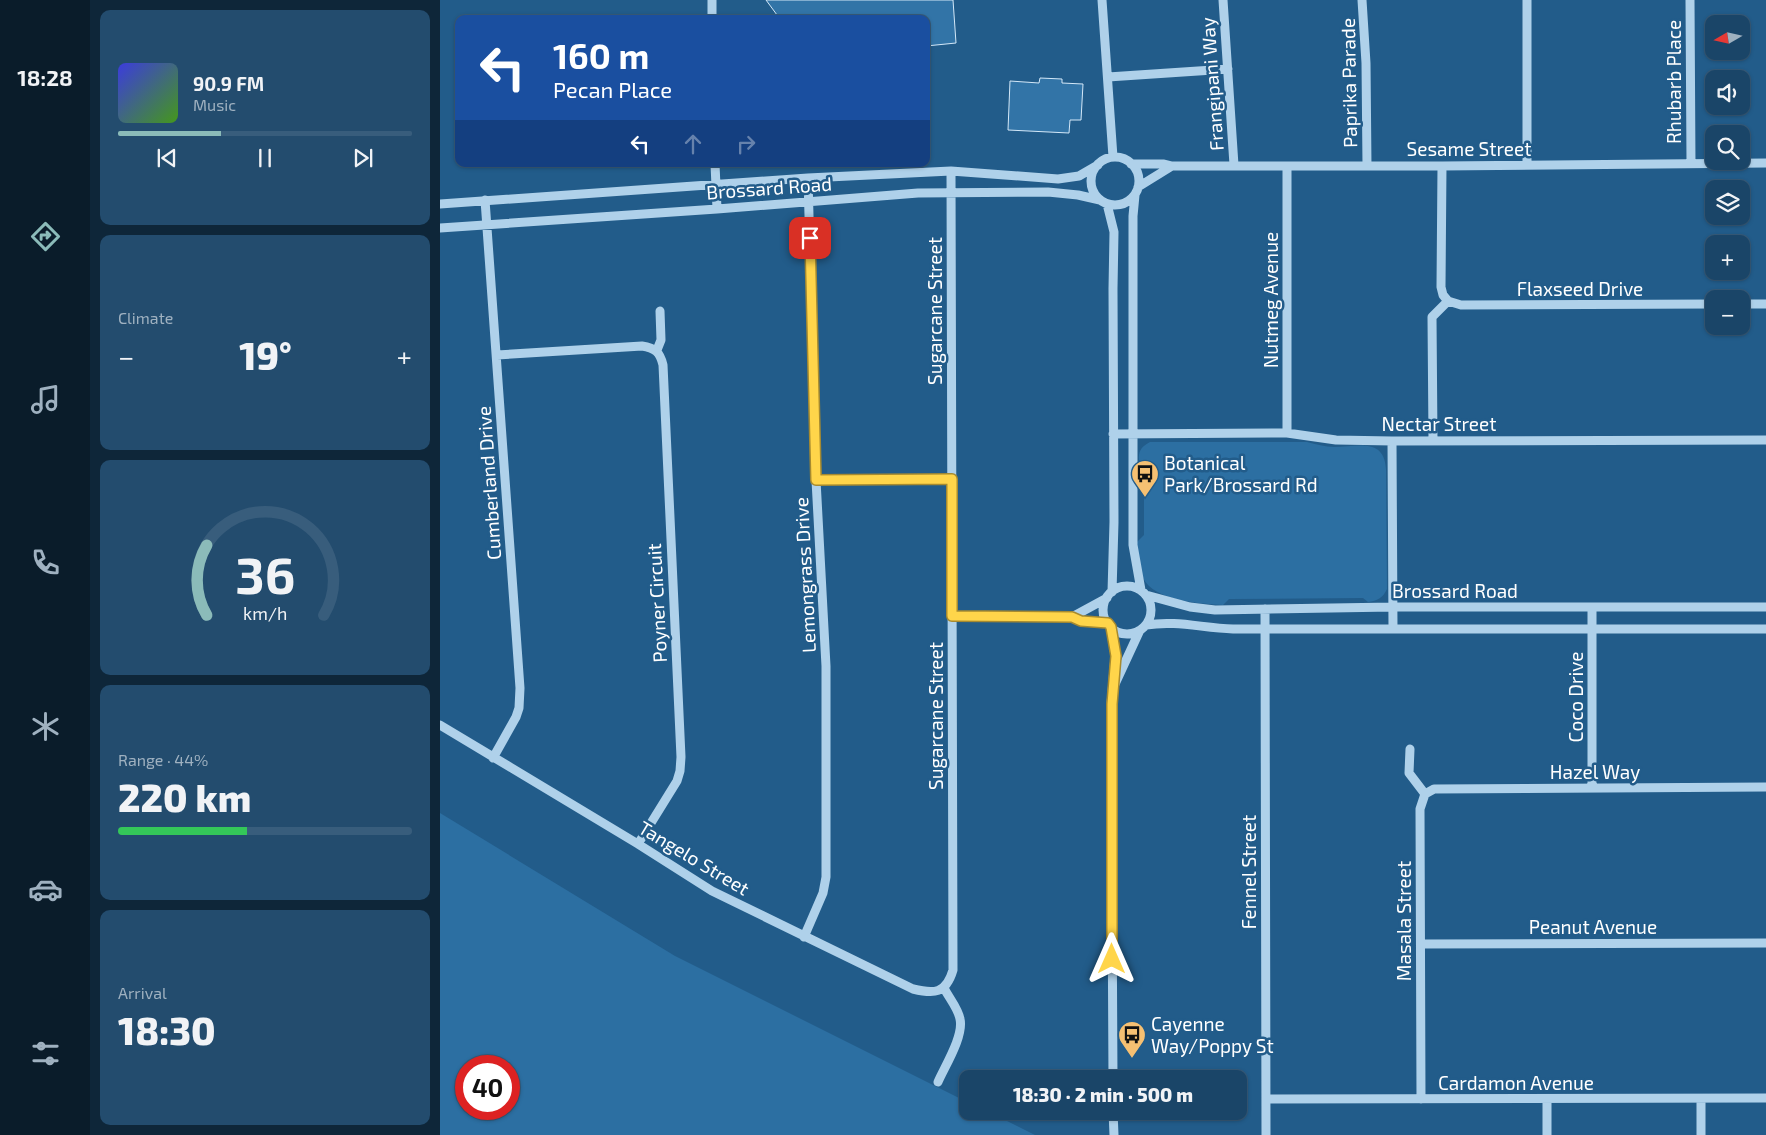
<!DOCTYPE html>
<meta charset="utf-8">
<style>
:root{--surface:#1a4568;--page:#234c6e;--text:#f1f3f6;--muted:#9fb1c0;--line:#385d7c;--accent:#8bbbb9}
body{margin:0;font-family:"Exo 2",sans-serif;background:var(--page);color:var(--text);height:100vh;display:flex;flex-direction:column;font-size:19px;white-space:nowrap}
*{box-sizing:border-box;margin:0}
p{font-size:16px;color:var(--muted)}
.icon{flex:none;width:28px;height:28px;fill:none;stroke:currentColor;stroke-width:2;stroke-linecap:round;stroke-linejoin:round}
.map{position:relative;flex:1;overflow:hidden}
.side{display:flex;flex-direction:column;gap:10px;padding:10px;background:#0e2639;width:350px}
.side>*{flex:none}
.guide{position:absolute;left:15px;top:15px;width:475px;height:152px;border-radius:10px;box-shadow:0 1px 4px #0004,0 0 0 1px var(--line);background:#1a4fa0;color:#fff;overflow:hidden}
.needle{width:32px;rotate:261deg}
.fabs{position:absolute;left:1265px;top:15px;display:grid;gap:10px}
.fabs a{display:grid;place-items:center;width:45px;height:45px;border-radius:10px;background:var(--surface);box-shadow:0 1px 4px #0004,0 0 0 1px var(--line);font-size:25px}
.speed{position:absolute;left:15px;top:1055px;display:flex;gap:10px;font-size:25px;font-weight:700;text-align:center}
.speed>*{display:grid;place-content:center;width:65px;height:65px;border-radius:50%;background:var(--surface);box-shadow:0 1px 4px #0004,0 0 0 1px var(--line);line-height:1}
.speed .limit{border:8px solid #d22;background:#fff;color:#111}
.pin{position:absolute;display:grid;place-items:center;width:42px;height:42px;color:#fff;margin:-21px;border-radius:10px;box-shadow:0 2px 8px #0006}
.me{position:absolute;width:55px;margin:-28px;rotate:0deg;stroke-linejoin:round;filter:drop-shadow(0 0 4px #0008)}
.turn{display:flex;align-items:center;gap:18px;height:105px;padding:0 15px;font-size:22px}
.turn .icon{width:65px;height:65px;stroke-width:2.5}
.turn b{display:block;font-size:35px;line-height:42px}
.lanes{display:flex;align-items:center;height:48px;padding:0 15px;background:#0003;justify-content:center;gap:25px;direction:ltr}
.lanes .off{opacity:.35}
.big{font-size:38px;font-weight:800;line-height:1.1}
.side .widget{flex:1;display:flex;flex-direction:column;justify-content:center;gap:8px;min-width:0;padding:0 18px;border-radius:10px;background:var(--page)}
.side .dial{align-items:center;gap:0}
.dial svg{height:130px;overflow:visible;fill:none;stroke:var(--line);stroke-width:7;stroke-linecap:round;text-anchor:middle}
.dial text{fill:var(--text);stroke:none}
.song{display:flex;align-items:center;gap:15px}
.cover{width:60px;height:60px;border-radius:8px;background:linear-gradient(135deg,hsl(240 70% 55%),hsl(100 70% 35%))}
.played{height:5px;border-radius:2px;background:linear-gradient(90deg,var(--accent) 35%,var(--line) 35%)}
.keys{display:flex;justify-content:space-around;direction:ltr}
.heat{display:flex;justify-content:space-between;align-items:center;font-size:28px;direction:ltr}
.charge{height:8px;border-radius:4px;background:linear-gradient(90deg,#34c759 44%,var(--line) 0)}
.trip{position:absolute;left:519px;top:1070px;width:288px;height:50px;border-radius:10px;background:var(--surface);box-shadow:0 1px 4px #0004,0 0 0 1px var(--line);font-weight:800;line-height:50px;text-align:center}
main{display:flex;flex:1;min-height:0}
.menu{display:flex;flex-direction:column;width:90px;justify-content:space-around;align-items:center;background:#0a1c2a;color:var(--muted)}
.menu .icon{width:35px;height:35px}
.menu .selected{color:var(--accent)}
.menu b{font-size:22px;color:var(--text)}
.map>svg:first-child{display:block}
.green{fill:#2c6fa2;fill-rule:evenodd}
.building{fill:#3274a7;stroke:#d4e8f8}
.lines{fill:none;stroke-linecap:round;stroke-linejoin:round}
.minor{stroke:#afd1ea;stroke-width:9}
.route-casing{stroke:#a68a30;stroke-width:12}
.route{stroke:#ffd54a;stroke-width:9}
.labels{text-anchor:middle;stroke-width:5;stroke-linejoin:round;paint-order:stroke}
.street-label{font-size:19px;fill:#fff;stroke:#225c8a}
.poi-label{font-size:19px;fill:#fff;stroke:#225c8a;text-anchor:start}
</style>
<main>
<nav class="menu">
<b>18:28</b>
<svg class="icon selected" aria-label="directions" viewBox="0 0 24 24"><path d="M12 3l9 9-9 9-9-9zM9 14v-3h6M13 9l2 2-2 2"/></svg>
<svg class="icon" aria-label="music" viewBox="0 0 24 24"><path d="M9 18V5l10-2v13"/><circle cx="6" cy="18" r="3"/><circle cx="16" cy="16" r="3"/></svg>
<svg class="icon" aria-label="phone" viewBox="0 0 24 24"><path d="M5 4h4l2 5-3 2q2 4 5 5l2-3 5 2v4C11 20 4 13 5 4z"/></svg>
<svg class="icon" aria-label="climate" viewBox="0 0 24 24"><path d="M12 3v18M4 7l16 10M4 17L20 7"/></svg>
<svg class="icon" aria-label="car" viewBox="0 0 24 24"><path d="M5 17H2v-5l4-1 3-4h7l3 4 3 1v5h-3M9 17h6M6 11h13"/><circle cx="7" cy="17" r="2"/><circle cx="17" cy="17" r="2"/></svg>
<svg class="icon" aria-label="filters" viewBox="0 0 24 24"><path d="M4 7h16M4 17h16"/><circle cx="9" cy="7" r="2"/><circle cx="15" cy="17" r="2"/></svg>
</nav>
<section class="side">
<div class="widget">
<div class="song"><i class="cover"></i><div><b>90.9 FM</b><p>Music</p></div></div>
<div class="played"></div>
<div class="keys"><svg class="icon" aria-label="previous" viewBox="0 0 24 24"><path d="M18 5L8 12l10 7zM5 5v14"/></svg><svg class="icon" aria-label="pause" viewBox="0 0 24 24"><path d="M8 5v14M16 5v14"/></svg><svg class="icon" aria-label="next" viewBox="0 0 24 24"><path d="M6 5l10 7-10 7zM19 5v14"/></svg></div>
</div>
<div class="widget"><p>Climate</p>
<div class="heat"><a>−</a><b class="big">19°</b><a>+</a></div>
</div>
<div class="widget dial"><svg viewBox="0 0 100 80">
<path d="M14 69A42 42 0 1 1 86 69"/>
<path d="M14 69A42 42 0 0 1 14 26" stroke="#8bbbb9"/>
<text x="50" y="56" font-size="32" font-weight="700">36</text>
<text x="50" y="72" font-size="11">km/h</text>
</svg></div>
<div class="widget"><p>Range · 44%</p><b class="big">220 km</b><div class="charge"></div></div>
<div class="widget"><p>Arrival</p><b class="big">18:30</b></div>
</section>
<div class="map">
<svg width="1326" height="1135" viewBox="0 0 1326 1135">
<rect width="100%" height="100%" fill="#225c8a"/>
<path class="green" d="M710,442H867C876,444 885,447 894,447C917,447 944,437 946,469L947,589C943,598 937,601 928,602L923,598L789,599L783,605C762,604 714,601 703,578C699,568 698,554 696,543L704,535V464L699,460C698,451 702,446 710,442Z
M0,813L235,956L527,1102L528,1111H547L595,1135H0ZM26,1066H69V1109H26Z"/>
<path class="building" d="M326,0H513L516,43L486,46V19H340Z
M600,78L622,79V83L643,84L641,120H630L629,133L568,130L570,81L599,83Z"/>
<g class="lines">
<path class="minor" d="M272,0V19
M662,0L673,157
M783,0L794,165
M922,0L926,63L927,166
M1087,0V165
M1250,0L1251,163
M668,77L788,69
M651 181a24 24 0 1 1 48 0a24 24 0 1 1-48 0Z
M275,164L277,209
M691,164H724L732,166H1002L1326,163
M1002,166L1001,287L1003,295L1008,301
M698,187L732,166
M695,195L693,216V545L701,590
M45,200L80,688L79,708L76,717L53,758
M0,204L368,178L511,171L618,179L639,176L658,165
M667,204L674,232L673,289L674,522L672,592
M0,228L277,209L478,193L608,192L638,195L660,200
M1008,301L1021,305L1274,304
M1301,304H1326
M217,350L221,340L220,311
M57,355L202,346C215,348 220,352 223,365L241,757L240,771L237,781L198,844
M847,433V166
M673,434L847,433L896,440L952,441L1326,440
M993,440L992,317L1008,301
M952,441L953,629
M376,480L512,479
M663 610a24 24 0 1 1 48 0a24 24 0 1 1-48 0Z
M706,595L750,607L775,610L953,607H1326
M1152,607V788
M825,609L826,1135
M512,616L632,617L641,621L667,623
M632,617L667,598
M706,625C736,620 762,628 793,629H1326
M671,627L675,656L671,704L673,1079
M675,684L700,630
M0,725L198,844L272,891L473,989C494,994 506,994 513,970L511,171
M970,749L969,773L985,794
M985,794L994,789L1326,787
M364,937L383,893L386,877V666L376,480L368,178
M981,944L1326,943
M498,1082C505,1066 524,1036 520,1019C518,1008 509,998 504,988
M826,1099L1326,1098
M981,1099L980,809L985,794
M1261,1099V1135
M673,1111L674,1135
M1107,1135V1100"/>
</g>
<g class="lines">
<defs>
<path id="route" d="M370,238L376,480L512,479V616L632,617L641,621L668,623L671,627L676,656L672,704V959"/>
</defs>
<use href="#route" class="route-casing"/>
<use href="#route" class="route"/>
</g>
<defs>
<symbol id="bus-pin" viewBox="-11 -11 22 30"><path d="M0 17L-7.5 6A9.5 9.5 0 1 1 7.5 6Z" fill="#f6c072" stroke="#225c8a"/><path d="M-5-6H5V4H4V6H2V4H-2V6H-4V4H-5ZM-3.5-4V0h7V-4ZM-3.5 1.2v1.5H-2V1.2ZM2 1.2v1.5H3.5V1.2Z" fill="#111"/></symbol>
</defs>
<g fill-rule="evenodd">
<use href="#bus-pin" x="689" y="458" width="32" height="43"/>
<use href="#bus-pin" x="676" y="1019" width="32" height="43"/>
</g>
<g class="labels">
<g class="street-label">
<text transform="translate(1234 82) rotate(-90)" y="7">Rhubarb Place</text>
<text transform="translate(909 83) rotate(-91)" y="7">Paprika Parade</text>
<text transform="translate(772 84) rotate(-94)" y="7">Frangipani Way</text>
<text x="1029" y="156">Sesame Street</text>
<text transform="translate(329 188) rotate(-4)" y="7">Brossard Road</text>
<text x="1140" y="296">Flaxseed Drive</text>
<text transform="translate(831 300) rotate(-90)" y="7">Nutmeg Avenue</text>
<text transform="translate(495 311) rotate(-90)" y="7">Sugarcane Street</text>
<text x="999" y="431">Nectar Street</text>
<text transform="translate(49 483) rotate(-94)" y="7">Cumberland Drive</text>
<text transform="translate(365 575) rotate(-93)" y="7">Lemongrass Drive</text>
<text x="1015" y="598">Brossard Road</text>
<text transform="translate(217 603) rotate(-93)" y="7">Poyner Circuit</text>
<text transform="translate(1136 697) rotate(-90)" y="7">Coco Drive</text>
<text transform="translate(496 716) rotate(-90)" y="7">Sugarcane Street</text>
<text x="1155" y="779">Hazel Way</text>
<text transform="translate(254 858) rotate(31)" y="7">Tangelo Street</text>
<text transform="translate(809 872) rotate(-90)" y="7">Fennel Street</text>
<text transform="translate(964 921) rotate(-90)" y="7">Masala Street</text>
<text x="1153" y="934">Peanut Avenue</text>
<text x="1076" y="1090">Cardamon Avenue</text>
</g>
<g class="poi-label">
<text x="724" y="470">Botanical<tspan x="724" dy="22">Park/Brossard Rd</tspan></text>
<text x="711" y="1031">Cayenne<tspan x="711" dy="22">Way/Poppy St</tspan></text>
</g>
</g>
</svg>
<div class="fabs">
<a><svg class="needle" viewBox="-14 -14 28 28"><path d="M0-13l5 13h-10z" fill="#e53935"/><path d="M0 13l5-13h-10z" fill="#9fb1c0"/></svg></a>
<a><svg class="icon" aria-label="sound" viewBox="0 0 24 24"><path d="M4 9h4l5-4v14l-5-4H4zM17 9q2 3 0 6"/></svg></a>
<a><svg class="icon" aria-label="search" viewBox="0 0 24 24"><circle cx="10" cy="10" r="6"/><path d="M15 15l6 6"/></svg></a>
<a><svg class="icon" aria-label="layers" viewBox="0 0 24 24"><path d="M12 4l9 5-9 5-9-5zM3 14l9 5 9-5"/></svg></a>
<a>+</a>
<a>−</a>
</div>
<div class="speed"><div class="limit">40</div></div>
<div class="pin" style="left:370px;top:238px;background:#d93025"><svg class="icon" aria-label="arrive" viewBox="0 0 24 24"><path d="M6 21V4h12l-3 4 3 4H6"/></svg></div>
<svg class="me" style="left:672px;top:959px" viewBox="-20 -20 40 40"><path d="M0-17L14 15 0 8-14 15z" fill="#ffd54a" stroke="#fff" stroke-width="4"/></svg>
<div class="trip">18:30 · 2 min · 500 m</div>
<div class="guide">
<div class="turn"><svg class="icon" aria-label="left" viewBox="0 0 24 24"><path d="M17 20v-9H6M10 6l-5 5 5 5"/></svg><div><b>160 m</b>Pecan Place</div></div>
<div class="lanes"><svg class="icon" aria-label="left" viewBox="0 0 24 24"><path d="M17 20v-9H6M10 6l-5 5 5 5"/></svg><svg class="icon off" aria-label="ahead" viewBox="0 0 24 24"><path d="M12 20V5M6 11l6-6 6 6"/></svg><svg class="icon off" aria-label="right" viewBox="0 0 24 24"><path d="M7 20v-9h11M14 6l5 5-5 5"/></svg></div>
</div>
</div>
</main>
